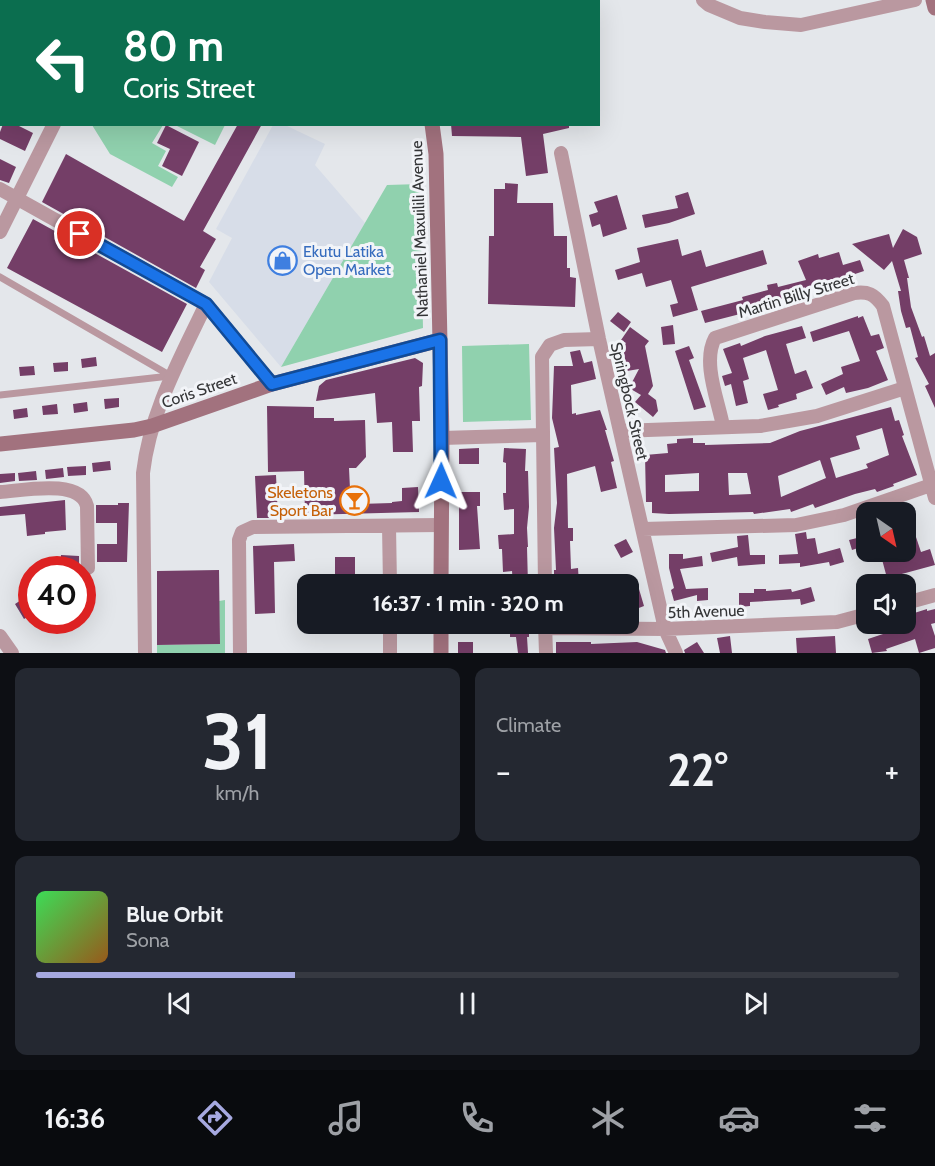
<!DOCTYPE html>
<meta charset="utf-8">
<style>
:root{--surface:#171b24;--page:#242831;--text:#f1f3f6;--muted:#9ea1a6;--line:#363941;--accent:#a6a9e0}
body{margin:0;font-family:Cabin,sans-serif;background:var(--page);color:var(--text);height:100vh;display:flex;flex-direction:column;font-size:22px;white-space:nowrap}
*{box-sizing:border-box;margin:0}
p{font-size:20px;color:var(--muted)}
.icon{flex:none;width:33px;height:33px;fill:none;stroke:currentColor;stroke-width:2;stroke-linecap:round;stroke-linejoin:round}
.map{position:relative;height:653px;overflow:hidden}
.panel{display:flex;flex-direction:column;gap:15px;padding:15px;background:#0d0f14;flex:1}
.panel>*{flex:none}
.hud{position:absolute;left:0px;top:0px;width:600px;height:126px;box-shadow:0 6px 24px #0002;background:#0b6e4f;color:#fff;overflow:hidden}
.needle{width:39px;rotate:146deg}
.buttons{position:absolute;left:856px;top:502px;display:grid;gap:12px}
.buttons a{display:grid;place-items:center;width:60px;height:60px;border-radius:12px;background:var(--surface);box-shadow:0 6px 24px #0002;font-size:30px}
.speed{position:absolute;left:18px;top:556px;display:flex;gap:12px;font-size:30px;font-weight:700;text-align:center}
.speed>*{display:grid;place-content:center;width:78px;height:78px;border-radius:50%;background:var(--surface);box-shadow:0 6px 24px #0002;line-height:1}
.speed .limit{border:9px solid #d22;background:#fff;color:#111}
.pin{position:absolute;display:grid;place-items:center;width:51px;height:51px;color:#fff;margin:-26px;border:3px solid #fff;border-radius:50%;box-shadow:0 2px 6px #0007}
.me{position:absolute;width:66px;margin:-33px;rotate:1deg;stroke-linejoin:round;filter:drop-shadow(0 0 4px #0008)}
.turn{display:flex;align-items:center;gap:21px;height:126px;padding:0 24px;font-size:27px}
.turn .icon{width:78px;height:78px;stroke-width:2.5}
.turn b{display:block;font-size:42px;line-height:51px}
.big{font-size:45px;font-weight:700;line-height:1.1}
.panel .tile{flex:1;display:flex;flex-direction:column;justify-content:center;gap:9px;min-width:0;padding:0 21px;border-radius:12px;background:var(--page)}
.panel .dial{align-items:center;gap:0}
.dial b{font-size:78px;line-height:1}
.song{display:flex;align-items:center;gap:18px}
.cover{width:72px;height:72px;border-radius:9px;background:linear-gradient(135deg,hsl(130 70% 55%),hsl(30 70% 35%))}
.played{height:6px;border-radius:3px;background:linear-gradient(90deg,var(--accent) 30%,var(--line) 30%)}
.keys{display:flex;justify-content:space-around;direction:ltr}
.heat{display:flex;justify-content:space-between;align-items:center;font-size:33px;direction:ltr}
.panel .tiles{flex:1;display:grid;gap:15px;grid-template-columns:1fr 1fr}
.tile:last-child{grid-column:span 2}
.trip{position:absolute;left:297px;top:574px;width:342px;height:60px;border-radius:12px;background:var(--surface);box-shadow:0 6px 24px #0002;font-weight:700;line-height:60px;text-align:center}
.menu{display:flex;height:96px;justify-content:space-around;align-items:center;background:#090b0e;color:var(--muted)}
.menu .icon{width:42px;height:42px}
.menu .selected{color:var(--accent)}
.menu b{font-size:27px;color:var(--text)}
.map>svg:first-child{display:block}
.built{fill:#d7dde8}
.green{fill:#90d1ae}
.building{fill:#743e67;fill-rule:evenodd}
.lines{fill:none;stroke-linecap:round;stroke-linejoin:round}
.lane{stroke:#ba98a0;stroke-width:7}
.street{stroke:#ba98a0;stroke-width:14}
.secondary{stroke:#a2727e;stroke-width:15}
.route-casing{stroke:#114b97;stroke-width:15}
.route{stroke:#1a73e8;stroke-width:10}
.labels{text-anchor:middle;stroke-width:6;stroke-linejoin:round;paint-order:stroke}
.street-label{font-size:16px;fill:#343537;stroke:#f2f4f8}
.shop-label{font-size:16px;fill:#366cbe;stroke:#f2f4f8;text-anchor:start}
.food-label{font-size:16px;fill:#c56008;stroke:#f2f4f8;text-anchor:end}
</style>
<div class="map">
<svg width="935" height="653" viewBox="0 0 935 653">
<rect width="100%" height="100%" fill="#e4e7eb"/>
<path class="built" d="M273,125H285L325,144L315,165L365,223L281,367L209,282L232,238L216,229Z"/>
<path class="green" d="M92,125H163L152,143L166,151L158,166L178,177L172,187L110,154Z
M175,125H225L215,145Z
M420,184L423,328L281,367L387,185Z
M529,344L531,420L463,422L462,346Z
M225,600V653H157V645L220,644L219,601Z"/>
<path class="building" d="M3,124H15L33,133L25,151L0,139V132Z
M238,124H262L203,231L216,239L200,267L205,270L196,288L42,202L66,154L184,221Z
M451,124H569V128L543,134L548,173L526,176L521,137L452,136Z
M166,125L199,142L182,176L162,166L170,149L157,143Z
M0,159L16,167L9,183L0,180Z
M505,183L518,184L517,203H553L554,236H567V268H570V277L576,278L575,307L488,304L489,236H494V189H505Z
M688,192L695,214L669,223L645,228L642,215L678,208L675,196Z
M617,195L627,229L603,237L600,224L592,227L589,215L598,212L594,202Z
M33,219L187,304L162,352L7,268Z
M903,229L917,237L922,254L904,260L909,278H907L911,307L922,337L924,336L930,356L935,353V408L925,386L929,384L915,358L918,357L910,327L906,328L901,311L898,291H901L892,261L884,270L852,244L889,234L893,248Z
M678,239L682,256L701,250L706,267L763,250L767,264L691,287L698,310L673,317L670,305L678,303L671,280L646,287L642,273L618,280L615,270L640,262L637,248Z
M839,252L843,265L860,260L864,271L846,277V280L826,284L829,292L817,296L815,289L743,310L744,313L705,323L701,311L743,300L742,297L768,290L767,285L777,283L778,287L806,280L798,261L818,254L819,258Z
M618,312L631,322L624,332L610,321Z
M858,316V318L863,316L871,336L879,334L884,348L876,351L888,380L868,388L846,393L844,387L826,395L821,384L843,374L841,367L860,361L849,331L813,342L810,332Z
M673,325L675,344L663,345L661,327Z
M802,326L806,338L786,344L795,374L806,370L813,388L796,394L797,399L778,405L779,407L768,410L763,394L778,390L766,350L743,358L749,379L743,381L748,403L736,406L731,384L725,386L722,376L732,373L723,349L740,343L741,346L765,336Z
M630,327L649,341L645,346L653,386L648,394L656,400L658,411L653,417L635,402L641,395L629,388L639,369L627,371L623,347L626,343L621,340Z
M689,346L694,358L689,360L706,407L694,410L675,351Z
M580,350L584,363L592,361L596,379L571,385L572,414L576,413V415L600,410L607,430H605L614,461L611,462L617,488L601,492L595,466L567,474L568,528H573V541H570L571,569L578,568L579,584L554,585V570H556L554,528L557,503L554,448L559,447L552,418L554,366H573L570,352Z
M96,357L97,366L82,368L81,359Z
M415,358L423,363L422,386L419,387L420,421H412L413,452H393L392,422L377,423L375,393L316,401L319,386L326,380Z
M68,362V371L54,372L53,363Z
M34,366L35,375L20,376L19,367Z
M119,398V407L105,409L104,399Z
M87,402L88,411L74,413L73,404Z
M57,404L58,414L43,415L42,406Z
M267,406L314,407V418H334V421L365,420L366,457L356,468H349L350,489H359V504L392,503V502L402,501V488L418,487L419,512L305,515L304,471L268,472Z
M891,407L895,421L899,420L904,435L902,436L917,475L893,484L894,486L877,492L875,489L855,494L815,508L813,504L791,512L790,509L754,514L753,512L669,514L652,513V502H646L645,455L668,453L667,444L677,443V439L693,438V443H705V445L770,443L800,431ZM882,428L889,455L866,464L868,468L836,478L830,458L860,449L856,436ZM820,460L826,478L781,497L778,476ZM699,473V491L665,492V475ZM728,473H747L751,494L729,495Z
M27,408L28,417L14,419L13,410Z
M479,448V464H459V449Z
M504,448L526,449L525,471H528L529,507L527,528L528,547H527L528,585H513L512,571L503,572L502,549H499L498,535L514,534V509L504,510L503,493H506V463L503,462Z
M110,461L111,470L93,472L92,463Z
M86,466V475L68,476L67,467Z
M63,468L64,477L46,479L45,470Z
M36,471L37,480L19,481L18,473Z
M15,473V481L0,483V474Z
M276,475L278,518H257L255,476Z
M459,492H480V506H477L480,549L459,550Z
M65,500L66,530L45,532V534L27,536L25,514L0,516V507Z
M118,503H129L127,562H97V544H117V523H96V505H118Z
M906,513H908L921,552L930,549L935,565L887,578L880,552H906Z
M806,532L807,539L815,538L818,554L840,548L844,562L830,566L829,562L800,567V563L779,564V555L798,554L795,534Z
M748,535L750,555H765V564L738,566L737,557L712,562L710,553L738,547L737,536Z
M861,537L864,546L852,550L849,540Z
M626,539L633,552L621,558L614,545Z
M294,544L295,561L274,562L275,613L255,614L253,546Z
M669,554H683V559L702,556L703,566L680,569L686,589L708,588V600L697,601V595L674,601L671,590L674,588L669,568Z
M61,555L79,556V570H60Z
M335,557H355V582L335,583Z
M219,570L220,644L157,645V571Z
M811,587L815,601L801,605L800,599L750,602V606L739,607V593H754V589H766V591L791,589L792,592Z
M639,589L644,606L631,611L628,592Z
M32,593V614L24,619L15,604Z
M927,609V611L935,609V623L931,624L935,636V648L919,653L915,639L886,649L887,651L872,653L868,639L889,632L888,628L906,624L909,621L908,615Z
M510,624H529V637H527L528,653H518L516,637H510Z
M730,636L732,653H720L717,638Z
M835,636L836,653H797L796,638Z
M458,642H473V653H458Z
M556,642H591V644L637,642L665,650L666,653H556Z
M697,642L704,653H685L684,650Z"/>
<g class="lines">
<path class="lane" d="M0,277L171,376
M0,395L170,376"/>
<path class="street" d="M120,0L123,2
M703,0L709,5L740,18L765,22L801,25L915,0
M476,2L477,0
M0,68H2
M561,153L599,339L665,629L676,653
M0,189L206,304C180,359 150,412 143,473L145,653
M0,232L54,124
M206,304L272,384
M723,426C718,400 702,362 715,338L854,293C868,291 874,294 883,306L935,498
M620,431L760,426L817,416L905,388
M442,438L542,435
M0,492C21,491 80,478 87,506L88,568
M389,526L390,585
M643,529L796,525L844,515L931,485
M545,585L542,357L550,345L564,340L599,339
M906,603L935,595
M390,624V653
M545,624L546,653
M546,628L665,629L837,622L867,614
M0,636L12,653
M240,653L239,540L242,532L253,527L440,525"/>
<path class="secondary" d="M387,0V2
M933,0L935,8
M432,124L436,154L442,438L441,585
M0,444L134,430L152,426L272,384L440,340
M441,624V653"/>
</g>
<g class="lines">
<defs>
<path id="route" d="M80,234L206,304L272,384L440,340L441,481"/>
</defs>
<use href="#route" class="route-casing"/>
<use href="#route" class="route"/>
</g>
<defs>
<symbol id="shop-ring" viewBox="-11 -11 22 22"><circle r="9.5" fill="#f2f4f8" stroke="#3f7fe0" stroke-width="1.5"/><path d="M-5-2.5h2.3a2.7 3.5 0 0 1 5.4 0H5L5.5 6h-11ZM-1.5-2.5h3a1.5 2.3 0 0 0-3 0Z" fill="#3f7fe0"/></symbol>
<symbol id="bar-ring" viewBox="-11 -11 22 22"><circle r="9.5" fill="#f2f4f8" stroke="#e8710a" stroke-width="1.5"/><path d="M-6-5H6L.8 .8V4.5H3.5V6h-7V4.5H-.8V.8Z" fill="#e8710a"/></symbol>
</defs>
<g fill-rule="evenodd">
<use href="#shop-ring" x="266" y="244" width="33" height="33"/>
<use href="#bar-ring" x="338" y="484" width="33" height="33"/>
</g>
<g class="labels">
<g class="street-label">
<text transform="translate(419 229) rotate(-92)" y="6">Nathaniel Maxuilili Avenue</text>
<text transform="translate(796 295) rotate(-17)" y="6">Martin Billy Street</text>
<text transform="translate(199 390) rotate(-19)" y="6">Coris Street</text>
<text transform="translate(630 401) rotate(77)" y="6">Springbock Street</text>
<text transform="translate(706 611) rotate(-2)" y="6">5th Avenue</text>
</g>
<g class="shop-label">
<text x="303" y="257">Ekutu Latika<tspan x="303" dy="18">Open Market</tspan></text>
</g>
<g class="food-label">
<text x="333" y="498">Skeletons<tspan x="333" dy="18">Sport Bar</tspan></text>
</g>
</g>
</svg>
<div class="buttons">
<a><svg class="needle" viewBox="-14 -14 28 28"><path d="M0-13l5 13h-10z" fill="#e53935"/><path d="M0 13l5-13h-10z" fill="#9ea1a6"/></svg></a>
<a><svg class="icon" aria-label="sound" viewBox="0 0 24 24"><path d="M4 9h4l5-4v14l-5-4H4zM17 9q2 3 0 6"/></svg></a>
</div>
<div class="speed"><div class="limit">40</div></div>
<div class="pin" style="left:80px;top:234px;background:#d93025"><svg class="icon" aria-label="arrive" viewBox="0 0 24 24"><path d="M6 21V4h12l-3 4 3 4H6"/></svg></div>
<svg class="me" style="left:441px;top:481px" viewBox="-20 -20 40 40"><path d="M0-17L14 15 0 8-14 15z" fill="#1a73e8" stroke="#fff" stroke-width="4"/></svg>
<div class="trip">16:37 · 1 min · 320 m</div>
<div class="hud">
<div class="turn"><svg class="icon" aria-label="left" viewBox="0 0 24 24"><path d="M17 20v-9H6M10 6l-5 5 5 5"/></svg><div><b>80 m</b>Coris Street</div></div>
</div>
</div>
<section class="panel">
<div class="tiles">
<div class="tile dial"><b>31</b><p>km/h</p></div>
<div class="tile"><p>Climate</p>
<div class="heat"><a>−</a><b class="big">22°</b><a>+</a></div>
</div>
<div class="tile">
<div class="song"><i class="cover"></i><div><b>Blue Orbit</b><p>Sona</p></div></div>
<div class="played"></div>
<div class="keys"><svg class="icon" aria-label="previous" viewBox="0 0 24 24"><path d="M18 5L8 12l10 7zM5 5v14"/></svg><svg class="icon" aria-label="pause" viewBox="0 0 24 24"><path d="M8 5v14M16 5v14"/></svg><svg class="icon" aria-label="next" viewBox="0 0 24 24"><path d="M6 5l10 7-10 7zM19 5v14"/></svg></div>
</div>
</div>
</section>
<nav class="menu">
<b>16:36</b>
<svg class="icon selected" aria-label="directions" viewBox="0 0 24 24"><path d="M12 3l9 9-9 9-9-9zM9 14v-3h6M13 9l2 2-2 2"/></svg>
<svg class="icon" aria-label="music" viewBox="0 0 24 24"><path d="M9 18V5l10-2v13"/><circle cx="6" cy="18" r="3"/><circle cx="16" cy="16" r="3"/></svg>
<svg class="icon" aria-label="phone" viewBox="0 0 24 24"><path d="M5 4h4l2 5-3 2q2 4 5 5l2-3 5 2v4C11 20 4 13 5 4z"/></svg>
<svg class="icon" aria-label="climate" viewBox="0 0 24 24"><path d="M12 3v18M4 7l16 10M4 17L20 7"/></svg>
<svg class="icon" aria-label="car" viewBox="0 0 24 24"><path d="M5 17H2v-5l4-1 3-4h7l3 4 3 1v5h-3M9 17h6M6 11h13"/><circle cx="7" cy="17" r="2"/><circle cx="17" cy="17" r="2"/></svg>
<svg class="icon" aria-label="filters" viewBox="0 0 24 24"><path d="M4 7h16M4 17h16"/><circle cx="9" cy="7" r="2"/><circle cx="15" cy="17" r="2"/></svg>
</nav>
